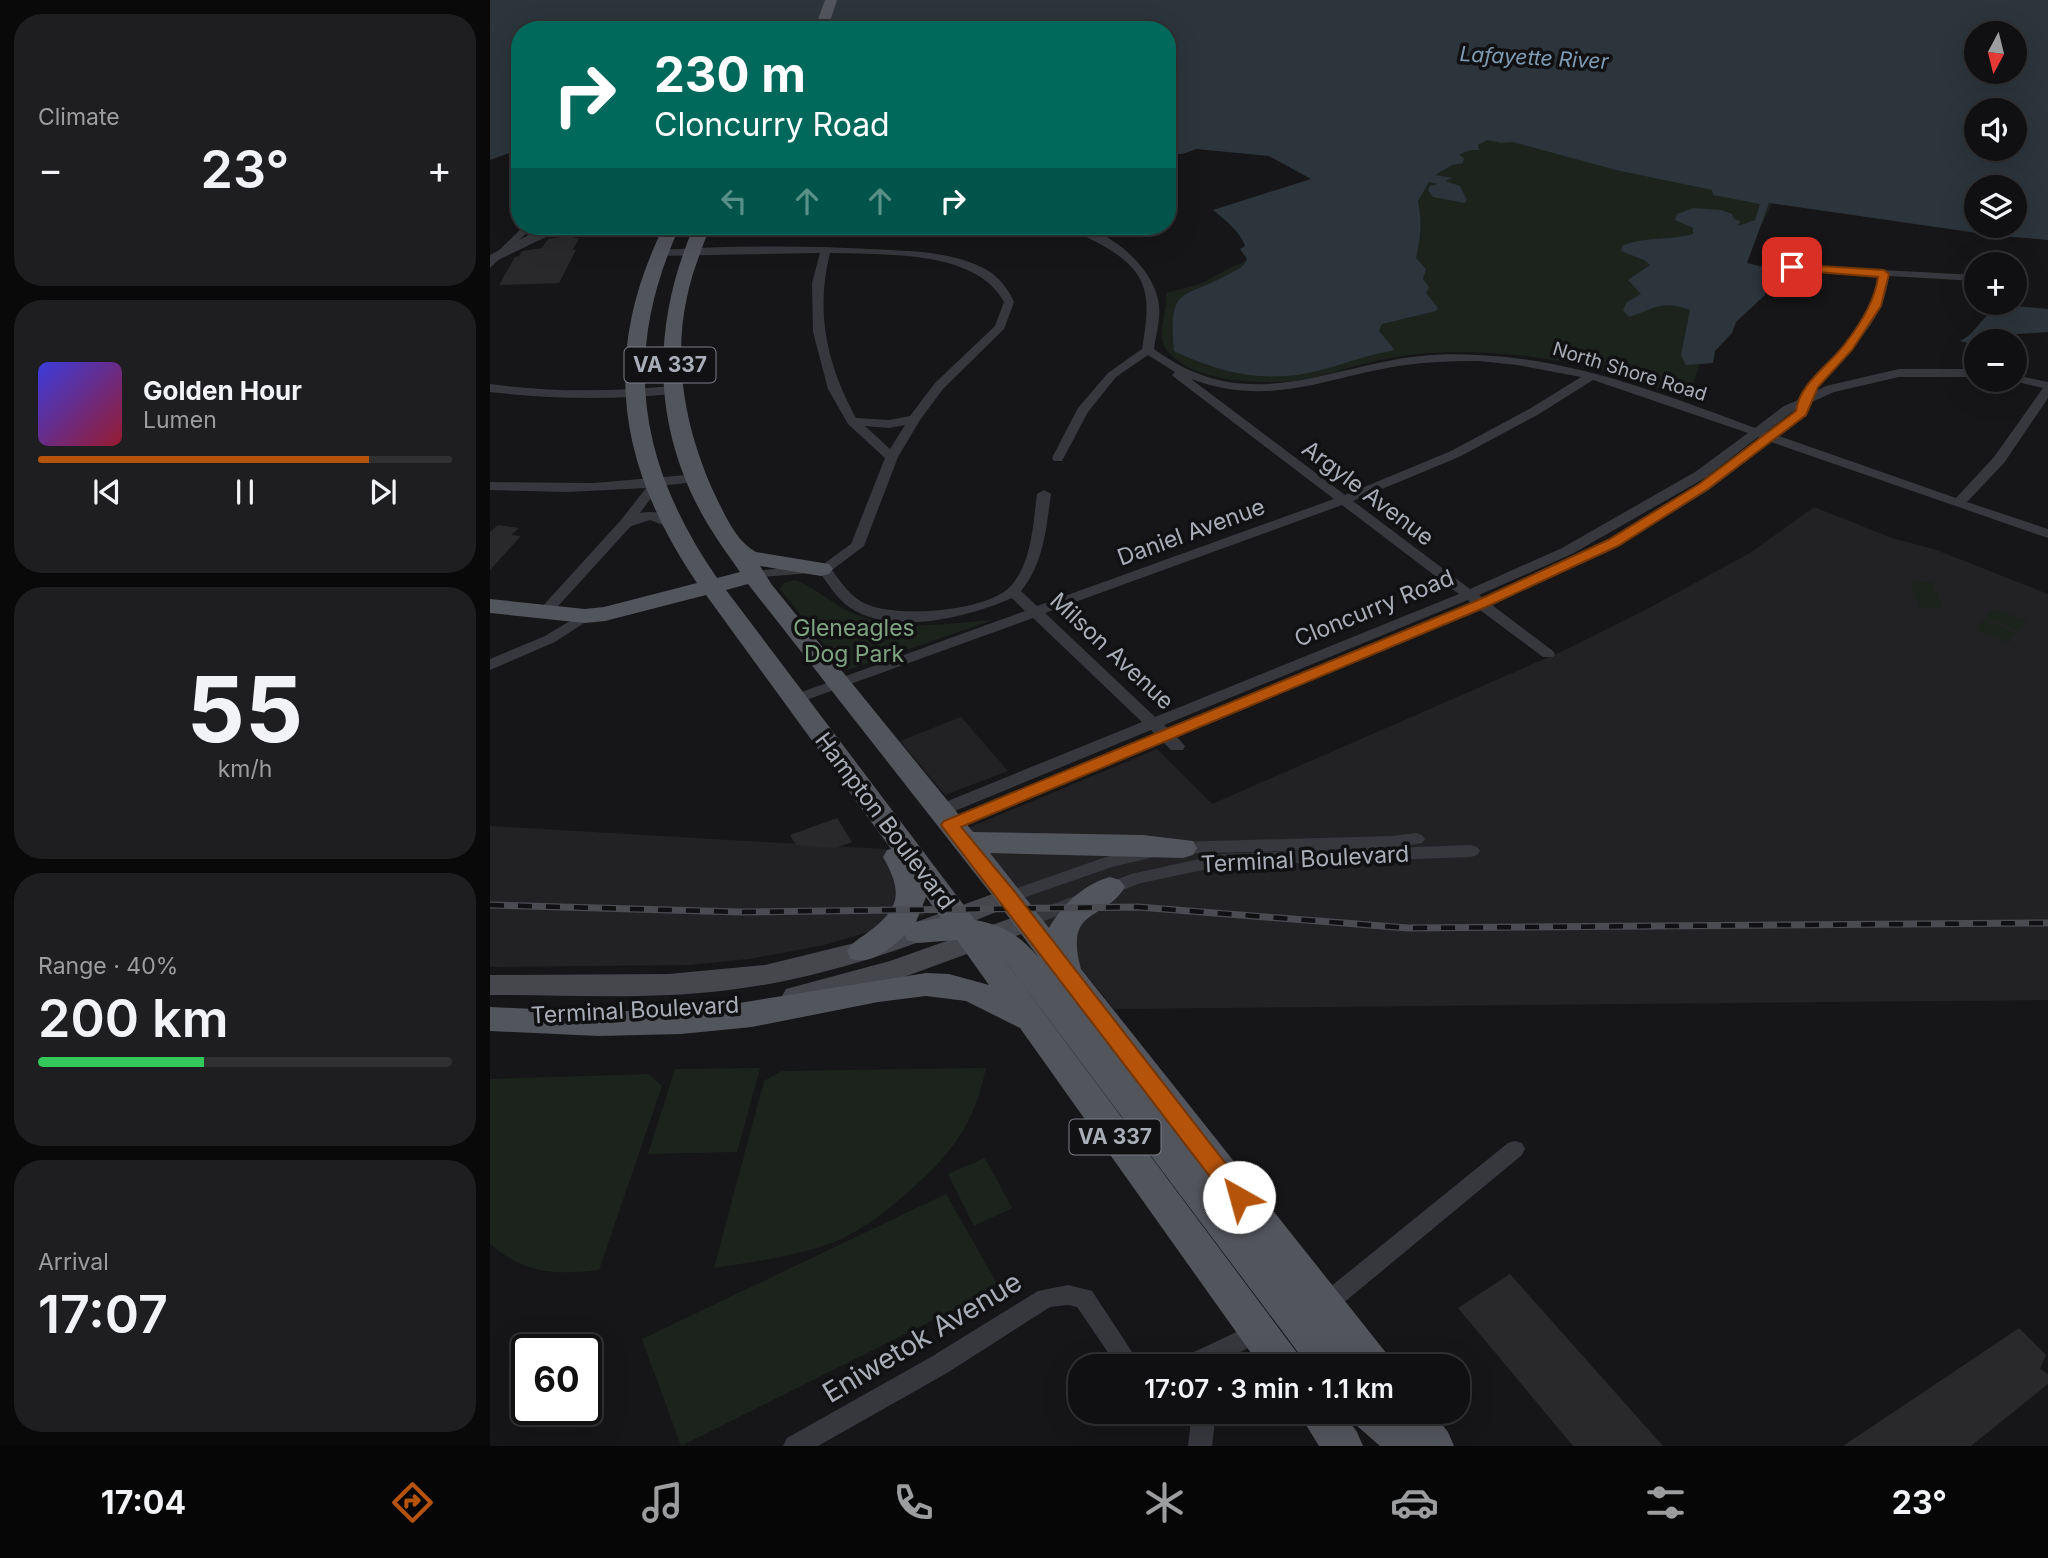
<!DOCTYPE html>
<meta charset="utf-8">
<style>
:root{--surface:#101012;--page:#1e1e20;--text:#f1f3f6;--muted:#9c9d9f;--line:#303032;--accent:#b45309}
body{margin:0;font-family:Inter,sans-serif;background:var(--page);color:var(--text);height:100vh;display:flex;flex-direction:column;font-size:26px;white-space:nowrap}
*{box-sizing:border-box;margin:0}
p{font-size:23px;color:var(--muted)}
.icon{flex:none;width:38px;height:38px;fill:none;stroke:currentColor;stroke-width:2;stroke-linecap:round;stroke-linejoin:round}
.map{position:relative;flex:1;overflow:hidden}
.side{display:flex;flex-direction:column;gap:14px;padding:14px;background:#09090a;width:490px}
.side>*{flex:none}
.guide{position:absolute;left:21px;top:21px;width:665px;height:214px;border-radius:28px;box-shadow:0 7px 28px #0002,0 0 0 2px var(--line);background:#00695c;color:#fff;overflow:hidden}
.needle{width:46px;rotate:187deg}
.tools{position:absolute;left:1474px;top:21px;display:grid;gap:14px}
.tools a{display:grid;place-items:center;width:63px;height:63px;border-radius:50%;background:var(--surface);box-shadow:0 7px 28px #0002,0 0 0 2px var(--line);font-size:35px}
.speed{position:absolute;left:21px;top:1334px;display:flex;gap:14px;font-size:35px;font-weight:700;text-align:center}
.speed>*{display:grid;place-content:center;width:91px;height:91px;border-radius:50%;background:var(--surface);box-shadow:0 7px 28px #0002,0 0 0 2px var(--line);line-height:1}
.speed .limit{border:4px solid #111;border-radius:10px;background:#fff;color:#111}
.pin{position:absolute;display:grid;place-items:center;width:60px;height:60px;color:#fff;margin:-30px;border-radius:14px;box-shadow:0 4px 10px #0006}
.me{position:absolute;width:77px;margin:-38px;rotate:322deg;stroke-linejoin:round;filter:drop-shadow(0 0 5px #0008)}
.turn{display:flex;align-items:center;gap:24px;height:147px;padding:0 28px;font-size:32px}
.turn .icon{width:91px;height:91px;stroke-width:2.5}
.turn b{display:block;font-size:49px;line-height:60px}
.lanes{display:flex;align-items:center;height:66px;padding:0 28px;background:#0003;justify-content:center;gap:35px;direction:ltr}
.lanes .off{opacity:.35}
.big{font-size:52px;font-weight:600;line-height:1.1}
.side .card{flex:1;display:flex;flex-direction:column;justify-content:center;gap:10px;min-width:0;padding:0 24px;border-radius:28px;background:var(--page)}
.side .dial{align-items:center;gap:0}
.dial b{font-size:91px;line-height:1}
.song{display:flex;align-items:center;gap:21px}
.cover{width:84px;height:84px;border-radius:10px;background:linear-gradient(135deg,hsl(240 70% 55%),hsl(350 70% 35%))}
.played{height:7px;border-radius:4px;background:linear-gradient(90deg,var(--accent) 80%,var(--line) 80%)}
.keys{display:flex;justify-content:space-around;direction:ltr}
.heat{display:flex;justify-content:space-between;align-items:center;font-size:38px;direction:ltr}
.charge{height:10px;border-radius:5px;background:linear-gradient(90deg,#34c759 40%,var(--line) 0)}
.trip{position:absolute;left:578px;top:1354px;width:402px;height:70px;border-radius:28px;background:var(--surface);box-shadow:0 7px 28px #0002,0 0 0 2px var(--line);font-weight:600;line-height:70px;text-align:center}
.dock{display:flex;height:112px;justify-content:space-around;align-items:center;background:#060607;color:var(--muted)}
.dock .icon{width:49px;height:49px}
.dock .on{color:var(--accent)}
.dock b{font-size:32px;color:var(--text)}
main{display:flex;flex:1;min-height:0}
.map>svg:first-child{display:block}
.built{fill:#222225}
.green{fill:#1c231d}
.water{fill:#2c353c;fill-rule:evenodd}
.building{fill:#29292c}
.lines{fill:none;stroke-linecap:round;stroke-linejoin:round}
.minor{fill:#37383d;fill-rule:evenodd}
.tertiary{fill:#37383d;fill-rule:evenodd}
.secondary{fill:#45474d;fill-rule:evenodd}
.primary{fill:#53555c;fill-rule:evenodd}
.rail-casing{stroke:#4a4c52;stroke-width:7}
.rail{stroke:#111113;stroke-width:4.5;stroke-dasharray:14;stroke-linecap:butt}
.route{fill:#b45309;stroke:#753606;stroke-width:2}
.labels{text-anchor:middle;stroke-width:7;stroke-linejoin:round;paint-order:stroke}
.far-street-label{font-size:19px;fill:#a8adb8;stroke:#111113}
.far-water-label{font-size:21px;font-style:italic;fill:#7f9bb3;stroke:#111113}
.shield{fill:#111113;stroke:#7b7e86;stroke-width:2}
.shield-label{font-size:21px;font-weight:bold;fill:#a8adb8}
.street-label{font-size:23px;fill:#a8adb8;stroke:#111113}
.park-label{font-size:23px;fill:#7fa381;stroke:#111113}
.near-street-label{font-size:28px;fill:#a8adb8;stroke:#111113}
</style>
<main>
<section class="side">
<div class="card"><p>Climate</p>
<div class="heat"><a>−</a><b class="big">23°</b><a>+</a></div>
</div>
<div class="card">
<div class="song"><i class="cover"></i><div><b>Golden Hour</b><p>Lumen</p></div></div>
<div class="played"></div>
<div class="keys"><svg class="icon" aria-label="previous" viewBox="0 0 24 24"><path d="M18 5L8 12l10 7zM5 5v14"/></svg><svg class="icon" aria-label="pause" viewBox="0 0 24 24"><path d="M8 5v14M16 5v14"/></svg><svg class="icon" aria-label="next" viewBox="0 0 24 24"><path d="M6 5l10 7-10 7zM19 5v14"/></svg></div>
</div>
<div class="card dial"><b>55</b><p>km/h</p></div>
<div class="card"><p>Range · 40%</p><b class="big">200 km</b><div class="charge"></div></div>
<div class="card"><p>Arrival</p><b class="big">17:07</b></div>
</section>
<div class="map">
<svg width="1558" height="1446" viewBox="0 0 1558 1446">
<rect width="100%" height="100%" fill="#161618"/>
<path class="built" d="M1324,507L1402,538L1444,549L1558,594V1000L624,1009L478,828L667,749L722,804L1077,649L1159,608L1260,553Z
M471,717L518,771L455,795L410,741Z
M0,826L396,849L435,915L335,945L259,959L199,965L0,967Z"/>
<path class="green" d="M1006,72L1286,196L1262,244L1211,263L1218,341L1198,399C1135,375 1068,356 1001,353C966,351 930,352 895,359C867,364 840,375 812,380C775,385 707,383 680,354C662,335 679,315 676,293L710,284L742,267L927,187Z
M305,580C327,588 345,607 367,615C409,633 458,623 503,620L355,671L290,589L294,583Z
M1420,581L1442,582L1453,609L1430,608Z
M1504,609L1537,621L1529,631L1495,618Z
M1494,620L1527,633L1519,643L1485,630Z
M270,1068L247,1152L158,1154L185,1069Z
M496,1068C483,1127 462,1153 418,1192C390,1217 361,1239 323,1249C291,1258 257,1263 224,1268L274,1081L292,1071Z
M159,1074L172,1086L109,1270C64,1275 36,1274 0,1244V1079Z
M495,1158L522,1208L484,1226L458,1174Z
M456,1194L509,1287L191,1446L152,1339Z"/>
<path class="water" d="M0,0H1558V240L1501,235L1279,203L1257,263L1278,268L1275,295L1246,322L1242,333L1225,351L1223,363L1196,365L1191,355L1200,310C1171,299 1164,309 1139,317L1133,310L1137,302L1151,294L1138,280L1160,265L1154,260L1131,251L1132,246C1153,236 1180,241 1203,234V228L1185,220L1187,214L1203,208L1231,210L1242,214L1244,219L1250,221L1248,226L1265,220L1270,204L1223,195L1222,190L1126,170L1023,142L1011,143L997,140L988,145L989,150H980L969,155L974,158L973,163L962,165L945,175L963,178L955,181L970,186L977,200L975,203L943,197L938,190L940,186L948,184L939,182L928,201C932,222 931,236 926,258L936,269L933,279L939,287L936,293L948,308L946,311L892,324L889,331L904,349L901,351C876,355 852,365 827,371C776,384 730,373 684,351C678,283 694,300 741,273C749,269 754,267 757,259L750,249L755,246C750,231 735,220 723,210L821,179L779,156L706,149L693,154H677V30H417L385,24L381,23L383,20C362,20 343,32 322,29C307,28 286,21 273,30H30V149L0,160ZM1486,33H1524V72H1486ZM1486,110H1524V149H1486ZM1486,187H1524V226H1486Z
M1505,304L1558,309V332L1511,335L1506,341H1486V345L1470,341C1486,334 1492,315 1506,310Z"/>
<path class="building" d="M84,235L83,238H89L83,250H86L69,283L9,285L25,257L29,256L32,251L52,248L58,239Z
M8,525L29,528L21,535L31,536L0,570V532Z
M347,818L362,842L345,848L306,845L300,835Z
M1020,1274L1173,1446H1083L968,1308Z
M1529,1328L1556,1355L1550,1369L1558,1374V1384L1481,1446H1353Z"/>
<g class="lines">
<path class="minor" d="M34,226H44L0,268V259Z
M577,226C614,224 661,264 668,300C672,316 666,333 664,349C743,407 808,380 893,362C924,355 957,353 988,355C1085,359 1176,395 1265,428L1294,406L1310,399L1326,375L1355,345L1381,303L1389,275L1302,270L1298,269V265L1486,275V281L1399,276C1393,329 1352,352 1326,391L1336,386L1409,369H1486V377H1409L1344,392L1320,403L1316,416L1289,436L1466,498L1504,457L1553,388L1519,380H1524V375L1558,382V398L1514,463L1477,502L1558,529V538L1281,442L1219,490L1128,546L1002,605L1063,651L1065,654L1063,657H1053L990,610L687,737L695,746L693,750H681L673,742L466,829H454L452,825L454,821L665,734L661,730L455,815H443L441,811L443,807L652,722L543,618L308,703H298L295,700L298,697L535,611L522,598C479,617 402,637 359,607C346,598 337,582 328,570L321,573L260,578L258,575L265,571L321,565L328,568L361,544L395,458L358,424L338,389L323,332L322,283L330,253L167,256L162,253L167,250C239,246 310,245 381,249C419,251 463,251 497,270C509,277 518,289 524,302L514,329L453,389L430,420L408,457L374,546L342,570C351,582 361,598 376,604C407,618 497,612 521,586C542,562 543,524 547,494L554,490L561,494C556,529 554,563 531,591L547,606L844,499L684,377L682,375L685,372L658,355L626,377L598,412L572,461H564L562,458L588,408L618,373L652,349C661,296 661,272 610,244C600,238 586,233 577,226ZM340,253C392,255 486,249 514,302L505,326L445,383L420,416L399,420L366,418C337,365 325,312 340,253ZM989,361L1027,365L1091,377L1041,408L961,451L855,495L701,379C775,406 825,382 897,368C927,362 958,361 989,361ZM1103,380L1258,433L1205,472L1072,548L980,589L863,501L969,457L1049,414ZM1307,409L1278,432H1276L1302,412ZM415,425L400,449L375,426L399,428ZM1268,437L1271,438L1209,484L1118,540L993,598L989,595L1082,554L1215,478ZM852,505L969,594L665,717L555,613ZM978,600L981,603L678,728L674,725Z
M1524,276L1538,279L1524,282Z
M0,384C61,392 121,392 182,386L188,390L182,394C121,400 61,399 0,392Z
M208,474L214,478L213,481L170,486L150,513C165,510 179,513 190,524L188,527H178L160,520L141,526L60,615H50L48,612L50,609L131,520L156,488L78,492L0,490V482L104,483Z
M95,612L102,616L100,619L65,642L0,670V659L55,636Z
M926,833L932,835L935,839L932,843L902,848L687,854L681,852L678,848L681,844L687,842L902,836Z
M981,845L987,847L990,851L987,855L981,857L732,866L651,883L536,928L530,927L527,922L530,917L641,874L732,854Z
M662,846L668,848L671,852L668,856L622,867L519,903L513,901L510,897L513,893L613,858Z
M1025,1141L1032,1143L1035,1149L1032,1155L840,1314L832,1317L824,1314L821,1307L824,1300L1018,1143Z
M578,1285L602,1291L652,1367H628L587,1307L578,1305L560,1307L457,1373L328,1446H293L297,1438L441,1357L548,1291Z
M770,1321L778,1324L781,1331L778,1338L721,1367H686L689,1359Z
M783,1339L791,1342L794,1349C785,1369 768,1367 749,1367L752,1359Z
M702,1412H726L722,1446H698Z"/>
<path class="tertiary" d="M69,226H115L108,230L60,235L0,264V255L52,228Z"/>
<path class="secondary" d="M519,888L528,891L532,897L528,903C435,942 339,978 239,990C160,1000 79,995 0,995V975L179,974L275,965L377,940Z
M536,913L545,915L549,922L545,929L414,977L306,1006L296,1003L292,996L296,989L400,961Z"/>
<path class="primary" d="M335,0H347L337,30H324Z
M174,226H190C131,354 148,463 227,578L250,572C239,556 227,540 217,523C161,427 161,326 204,226H220C212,249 202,272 197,297C182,365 197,435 226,497C236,517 246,541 266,552L339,564L343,569L339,574L331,576L270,566L282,585L483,832L653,835L703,841L707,848L703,855L693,858L500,853L559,928C572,905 594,884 620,877L630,880L635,887C613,923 574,906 591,969L897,1354L902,1367H819L510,954L808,1354L813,1367H771L530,1028L476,1001L436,996L388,1002L262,1027L191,1034L109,1036L0,1031V1007L109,1012L218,1008L436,973L459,974L499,985L467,940L428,943L417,940L415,935C400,949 382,965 361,959L357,951C362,942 369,939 377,933C411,909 413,892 393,857L397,850L401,849L216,595L115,621L95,623L0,613V599L95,609L114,607L207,583C128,466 110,355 174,226ZM258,584L509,904L549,958C531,936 513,925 485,920L236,590ZM436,897L451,918L426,922Z
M808,1412H852L867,1432L873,1446H829Z
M860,1412H942L958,1432L964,1446H890L866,1425Z"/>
<defs>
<path id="rail" d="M0,905L251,912L648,907L918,928L1558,923"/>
</defs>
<use href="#rail" class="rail-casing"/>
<use href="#rail" class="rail"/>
</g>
<path class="route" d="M1298,264L1394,270L1399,274L1391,306L1362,350L1328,387L1316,415L1218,489L1128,546L996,607L471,827L525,892L757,1191L760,1197L757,1204L749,1206L741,1204L451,825L454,821L986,601L1118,540L1209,484L1306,411C1309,384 1338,366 1354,345C1369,326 1385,301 1388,277L1302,270L1297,267Z"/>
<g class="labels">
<g class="far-street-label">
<text transform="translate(1140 371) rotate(17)" y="7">North Shore Road</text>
</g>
<g class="far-water-label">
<text transform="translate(1044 58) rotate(3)" y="7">Lafayette River</text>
</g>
<g class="shield">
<rect x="134.5" y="347.5" width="91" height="35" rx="5"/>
<rect x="579.5" y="1119.5" width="91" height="35" rx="5"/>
</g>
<g class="shield-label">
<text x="180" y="372">VA 337</text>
<text x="625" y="1144">VA 337</text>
</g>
<g class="street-label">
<text transform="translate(878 493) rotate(37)" y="8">Argyle Avenue</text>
<text transform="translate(701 532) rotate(-20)" y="8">Daniel Avenue</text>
<text transform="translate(884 608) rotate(-22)" y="8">Cloncurry Road</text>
<text transform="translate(622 651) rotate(43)" y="8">Milson Avenue</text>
<text transform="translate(395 821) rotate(53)" y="8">Hampton Boulevard</text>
<text transform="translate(815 859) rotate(-3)" y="8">Terminal Boulevard</text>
<text transform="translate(145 1010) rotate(-3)" y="8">Terminal Boulevard</text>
</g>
<g class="park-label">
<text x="364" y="636">Gleneagles<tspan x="364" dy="26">Dog Park</tspan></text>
</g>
<g class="near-street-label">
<text transform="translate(432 1337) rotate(-31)" y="10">Eniwetok Avenue</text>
</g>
</g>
</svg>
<div class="tools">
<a><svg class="needle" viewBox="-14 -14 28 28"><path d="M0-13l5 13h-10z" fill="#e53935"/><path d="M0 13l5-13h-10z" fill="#9c9d9f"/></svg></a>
<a><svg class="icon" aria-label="sound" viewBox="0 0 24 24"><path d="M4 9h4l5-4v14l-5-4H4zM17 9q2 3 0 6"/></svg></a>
<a><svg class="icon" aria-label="layers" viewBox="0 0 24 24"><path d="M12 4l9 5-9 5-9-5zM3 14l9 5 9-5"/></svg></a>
<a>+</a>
<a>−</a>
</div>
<div class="speed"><div class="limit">60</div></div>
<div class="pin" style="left:1302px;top:267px;background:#d93025"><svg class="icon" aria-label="arrive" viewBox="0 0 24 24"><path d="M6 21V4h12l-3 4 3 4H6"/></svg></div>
<svg class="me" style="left:749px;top:1197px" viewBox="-20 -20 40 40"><circle r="19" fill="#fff"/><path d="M0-13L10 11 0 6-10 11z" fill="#b45309"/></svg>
<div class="trip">17:07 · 3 min · 1.1 km</div>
<div class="guide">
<div class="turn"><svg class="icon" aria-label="right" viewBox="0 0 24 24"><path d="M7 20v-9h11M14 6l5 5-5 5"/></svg><div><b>230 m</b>Cloncurry Road</div></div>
<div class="lanes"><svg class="icon off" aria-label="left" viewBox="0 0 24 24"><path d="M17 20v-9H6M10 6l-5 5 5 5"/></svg><svg class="icon off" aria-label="ahead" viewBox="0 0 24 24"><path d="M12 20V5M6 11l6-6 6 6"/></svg><svg class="icon off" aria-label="ahead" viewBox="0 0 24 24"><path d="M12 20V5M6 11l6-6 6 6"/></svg><svg class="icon" aria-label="right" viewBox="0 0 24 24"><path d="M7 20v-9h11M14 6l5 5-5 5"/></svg></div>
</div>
</div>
</main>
<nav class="dock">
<b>17:04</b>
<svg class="icon on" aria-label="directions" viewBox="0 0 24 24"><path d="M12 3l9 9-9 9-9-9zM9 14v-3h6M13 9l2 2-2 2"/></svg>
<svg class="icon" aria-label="music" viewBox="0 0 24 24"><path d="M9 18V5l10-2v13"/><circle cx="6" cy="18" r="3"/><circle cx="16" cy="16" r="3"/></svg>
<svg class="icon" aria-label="phone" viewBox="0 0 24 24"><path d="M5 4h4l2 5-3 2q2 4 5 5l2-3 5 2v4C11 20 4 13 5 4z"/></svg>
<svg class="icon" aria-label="climate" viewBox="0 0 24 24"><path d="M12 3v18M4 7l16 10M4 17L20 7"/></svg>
<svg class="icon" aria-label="car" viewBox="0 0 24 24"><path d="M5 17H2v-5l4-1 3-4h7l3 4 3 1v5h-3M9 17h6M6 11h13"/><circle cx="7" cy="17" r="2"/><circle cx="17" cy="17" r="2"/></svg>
<svg class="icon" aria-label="filters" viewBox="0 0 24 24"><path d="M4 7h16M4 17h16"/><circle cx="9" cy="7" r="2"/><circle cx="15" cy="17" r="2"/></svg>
<b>23°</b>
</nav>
